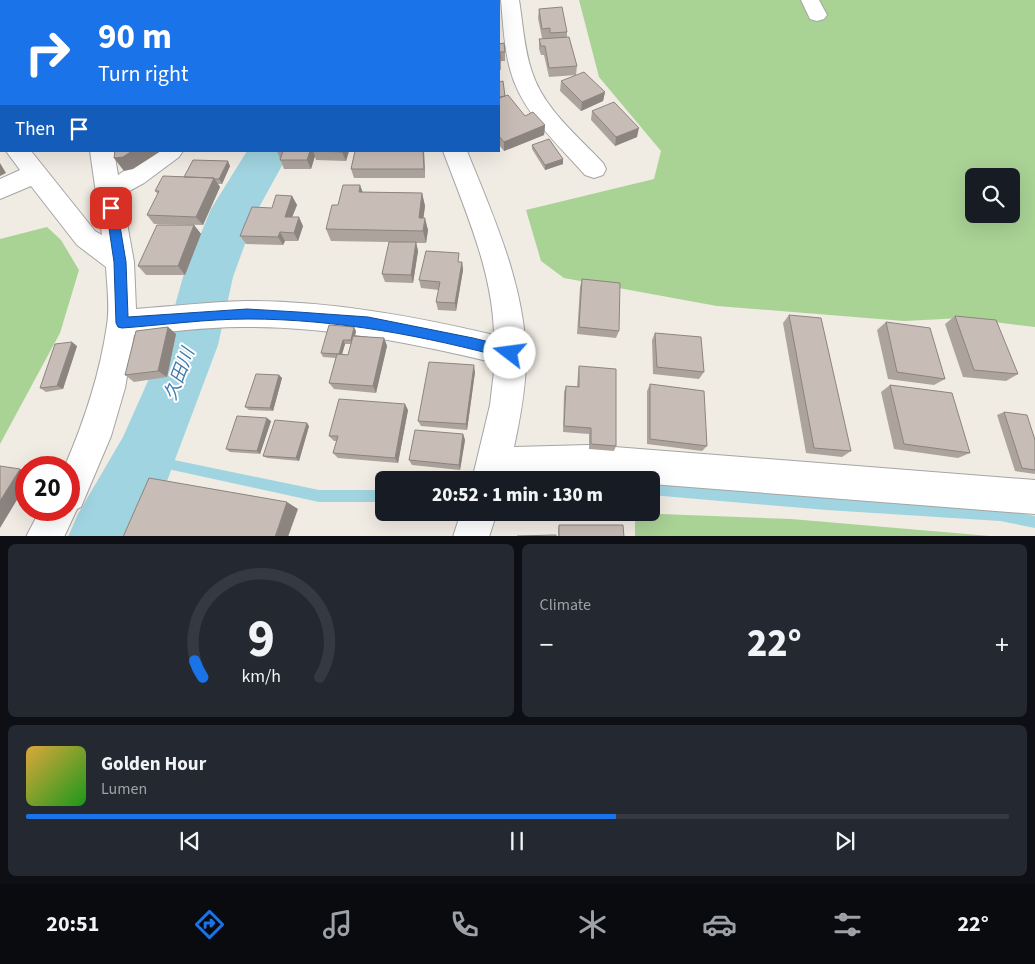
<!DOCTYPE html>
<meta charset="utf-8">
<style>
:root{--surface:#171b24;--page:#242831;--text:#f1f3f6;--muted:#9ea1a6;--line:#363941;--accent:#1a73e8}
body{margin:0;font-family:"Source Sans 3","Noto Sans JP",sans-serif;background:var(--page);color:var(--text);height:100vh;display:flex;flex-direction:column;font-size:19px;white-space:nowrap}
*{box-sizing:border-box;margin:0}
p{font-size:16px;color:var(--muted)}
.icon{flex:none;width:28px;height:28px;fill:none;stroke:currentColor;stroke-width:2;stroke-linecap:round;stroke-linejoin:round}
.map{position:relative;height:536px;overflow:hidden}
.sheet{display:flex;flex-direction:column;gap:8px;padding:8px;background:#0d0f14;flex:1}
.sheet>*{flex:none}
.guide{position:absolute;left:0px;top:0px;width:500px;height:152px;box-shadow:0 5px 20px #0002;background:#1a73e8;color:#fff;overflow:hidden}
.fabs{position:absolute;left:965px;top:168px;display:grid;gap:10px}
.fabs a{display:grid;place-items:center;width:55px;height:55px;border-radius:8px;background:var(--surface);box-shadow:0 5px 20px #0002;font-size:25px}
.speed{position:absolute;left:15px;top:456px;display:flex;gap:10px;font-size:25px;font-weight:700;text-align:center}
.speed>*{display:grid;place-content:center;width:65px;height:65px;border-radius:50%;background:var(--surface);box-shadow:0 5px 20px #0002;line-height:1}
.speed .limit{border:8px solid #d22;background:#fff;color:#111}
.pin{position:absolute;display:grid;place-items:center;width:42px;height:42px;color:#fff;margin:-21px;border-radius:10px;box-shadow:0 2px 8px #0006}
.me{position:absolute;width:55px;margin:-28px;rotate:285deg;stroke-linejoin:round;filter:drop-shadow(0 0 4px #0008)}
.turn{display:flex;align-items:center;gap:18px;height:105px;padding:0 15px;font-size:22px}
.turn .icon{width:65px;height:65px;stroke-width:2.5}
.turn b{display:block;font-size:35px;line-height:42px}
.then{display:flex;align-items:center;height:48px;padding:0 15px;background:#0003;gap:10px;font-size:19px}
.big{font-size:38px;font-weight:800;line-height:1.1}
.sheet .card{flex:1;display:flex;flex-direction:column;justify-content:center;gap:8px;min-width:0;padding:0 18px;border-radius:8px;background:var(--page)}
.sheet .dial{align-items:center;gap:0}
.dial svg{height:130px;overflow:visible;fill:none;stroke:var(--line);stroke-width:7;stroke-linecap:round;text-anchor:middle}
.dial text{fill:var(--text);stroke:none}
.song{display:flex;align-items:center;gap:15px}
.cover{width:60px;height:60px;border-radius:8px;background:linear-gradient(135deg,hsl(40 70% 55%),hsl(120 70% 35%))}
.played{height:5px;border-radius:2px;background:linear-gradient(90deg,var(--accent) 60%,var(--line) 60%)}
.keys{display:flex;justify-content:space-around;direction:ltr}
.heat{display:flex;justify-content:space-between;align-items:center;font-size:28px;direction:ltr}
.sheet .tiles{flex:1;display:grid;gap:8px;grid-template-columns:1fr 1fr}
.card:last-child{grid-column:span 2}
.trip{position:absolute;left:375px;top:471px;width:285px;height:50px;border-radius:8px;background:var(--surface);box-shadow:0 5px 20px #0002;font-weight:800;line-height:50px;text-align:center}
.menu{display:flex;height:80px;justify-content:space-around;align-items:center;background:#090b0e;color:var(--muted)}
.menu .icon{width:35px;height:35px}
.menu .current{color:var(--accent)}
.menu b{font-size:22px;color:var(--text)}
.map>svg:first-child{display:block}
.forest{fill:#a9d295;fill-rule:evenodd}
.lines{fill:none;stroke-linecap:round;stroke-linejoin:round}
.stream{fill:#a0d4e0;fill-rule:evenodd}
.river{fill:#a0d4e0;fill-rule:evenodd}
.minor-casing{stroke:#a5a5a5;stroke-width:2}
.minor{fill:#fff;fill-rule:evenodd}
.wall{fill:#aca39d;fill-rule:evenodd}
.shaded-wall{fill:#8c847f}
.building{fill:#c8bdb6;stroke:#8c847f}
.route{fill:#1a73e8;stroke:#114b97}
.labels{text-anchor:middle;stroke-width:4;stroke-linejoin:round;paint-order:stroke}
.water-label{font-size:18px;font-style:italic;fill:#417aac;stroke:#fff}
</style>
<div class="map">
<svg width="1035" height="537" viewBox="0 0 1035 537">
<rect width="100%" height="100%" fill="#f0ebe3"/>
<path class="forest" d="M579,0H1035V327L962,318L904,321L717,306L564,278L541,261L526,210L654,179L661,151L599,77ZM974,176H1011V214H974Z
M47,227L61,240L79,270L60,333L0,444V239Z
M635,513L791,519L990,536H635Z"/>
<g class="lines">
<path class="stream" d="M145,454L319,490H384V502H319L145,464L141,463L140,459L141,455Z
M651,484L827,498L1000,509L1035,516V528L1000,521L827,510L651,495Z"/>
<path class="river" d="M365,0H399L364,1Z
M247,151H290L257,211L233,277L218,345L167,481L137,537H68L78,514L123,437L164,345L183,277L211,209Z"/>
<defs>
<path id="minor" d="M72,0H90V1H72Z
M426,0H444V1H426Z
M501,0H519C523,24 524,49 532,72C544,109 577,135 603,163L606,169L603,175L594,178L585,175C557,143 521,112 510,69C504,47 503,23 501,0Z
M801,0H819L827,15L824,19L817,21L810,19Z
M0,23H1V36H0Z
M0,117H1V135H0Z
M6,151H31L95,231L102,235L90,151H114L118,175L154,151H183L179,157L144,183L122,195L134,262L136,309C173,306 209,302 246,301C330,301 413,316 494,335C493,272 465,210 443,151H467C494,218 527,290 526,364C525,392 520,419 514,447L589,445L1035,480V514L651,484V480H472L490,405L495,363C414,343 331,327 248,327C210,326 172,332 134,335L125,388L111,436L81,507L77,509L64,537H26L40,510H69V468H64C84,422 100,374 107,325C110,306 107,286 106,267L77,245L31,186L0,199V179L20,170Z
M461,512H497L489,537H453Z"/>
</defs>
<use href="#minor" class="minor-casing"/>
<use href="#minor" class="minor"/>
</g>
<path class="wall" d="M539,9L567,32V37L577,66L576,75L549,77L544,55H541L539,49V39L549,38H542L538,18Z
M499,40V44L505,52V61H501V70H499Z
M561,81L605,92L603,101L581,111L560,91Z
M499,82L505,96L525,116L545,125L544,135L504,151L499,145Z
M592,111L637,137L615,146L591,120Z
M532,145L563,159V164L545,170L532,149Z
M277,151H349L346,161L316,160L315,156L311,169H284Z
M424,151L425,178H354L351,169Z
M230,166L222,184H218L220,187L203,225L154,224L147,215L158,194L155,191L184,177Z
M363,192L422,193L425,206L423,218L428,230L426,243H416L418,251L413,283L385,282L382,274L389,242L331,241L326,229L338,205Z
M292,196L297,205L292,217L303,226L298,241H285L283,245L246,244L240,236L272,208Z
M194,225L201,234L185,275H146L138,266Z
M460,262H462L463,270L456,311L438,310L436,302L439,290L421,288L419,280Z
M582,279L619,331L616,338L577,334L580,287Z
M789,315L851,451L842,457L806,453L783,323Z
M955,316L1018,374L1006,381L963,377L945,324Z
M886,322L945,379L934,385L888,379L877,330Z
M168,327L176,334L167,377L134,382L125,375Z
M356,331L355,336L384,338L387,346L376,393L334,389L329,383L336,358L323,357L321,353ZM345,344H351L348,355L342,354Z
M655,333L704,372L699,379L653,374L652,340Z
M77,346L63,389L46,392L40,388Z
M579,366L616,446L614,451L589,449V434L563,432L564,392L566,386L577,387L578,373Z
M475,372L467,430L421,426L418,421Z
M279,375L282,378L273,411L249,410L245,407Z
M650,384L707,446L702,451L647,444V391Z
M890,385L970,453L958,458L894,449L881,392Z
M408,410L398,463L338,458L333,453L337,441H334L329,436Z
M1004,412L1035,440V474L1015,471L997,415Z
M271,421L260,454L230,452L226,449Z
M309,426L299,461L267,458L263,456Z
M463,434L465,440L460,470L412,465L409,460Z
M559,525L624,537H558V529Z"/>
<path class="shaded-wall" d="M212,0H221L220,1H212Z
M605,92L603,101L581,111L582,102Z
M545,125L544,135L504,151V142Z
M639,128L637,137L615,146L616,137Z
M132,151H161L133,169L124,171L114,158Z
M310,151H313L315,156L311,169L307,160Z
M343,151H349L346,161L342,152Z
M423,151H424L425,178L424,169Z
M563,159V164L545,170V165Z
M228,161L230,166L222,184L219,179Z
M0,163L6,173L0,176Z
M214,178L220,187L203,225L196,217Z
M360,185L365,198L359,192Z
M422,193L425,206L422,230L419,218Z
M292,196L297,205L289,225L285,217Z
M299,217L303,226L298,241L294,233Z
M425,218L428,230L426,243L423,231Z
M194,225L201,234L185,275L178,266Z
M280,232L285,241L283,245L278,237Z
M416,242L418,251L413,283L411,275Z
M462,262L463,270L456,311L455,303Z
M168,327L176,334L167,377L158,371Z
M354,327L356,331L353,344L351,340Z
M384,338L387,346L376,393L373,386Z
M343,340L345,344L341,358L339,354Z
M72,342L77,346L63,389L57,386Z
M474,365L475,372L467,430L466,424Z
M279,375L282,378L273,411L270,408Z
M405,404L408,410L398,463L395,458Z
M267,418L271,421L260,454L257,451Z
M307,423L309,426L299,461L296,458Z
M463,434L465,440L460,470L459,465Z
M20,469L26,471V485L0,528V501Z
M287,502L298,509L288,537H275Z"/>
<path class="building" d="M25,0H59L60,1H21Z
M186,0H212V1H185Z
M221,0H241L240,1H220Z
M458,0H491V1H458Z
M562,7L567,32L550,33V28L542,29L539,9Z
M0,9H1V19L0,18Z
M569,37L577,66L549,68L545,46H541L539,39Z
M499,40V44L504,43L505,52H500L501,61H499Z
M584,72L605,92L582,102L561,81Z
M503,81L505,96L499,97V82Z
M508,95L525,116L533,112L545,125L504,142L499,136V98Z
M614,102L639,128L616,137L592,111Z
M549,139L563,159L545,165L532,145Z
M115,151H132L123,157L114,158Z
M283,151H310L307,160H280Z
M320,151H343L342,152Z
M355,151H423L424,169H351Z
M193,160L228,161L219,179H215L214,178L184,177Z
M163,176L214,178L196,217L147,215L159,191H155Z
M343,185H360L359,192L422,193L419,218H425L423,231L326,229L332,205H338Z
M276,195L292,196L285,217H299L294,233L280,232L278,237L240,236L252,207L272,208Z
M157,225H194L178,266H138Z
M389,242H416L411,275L382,274Z
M426,251L459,253L458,262H462L455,303L436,302L440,282L419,280Z
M582,279L620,283L619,331L579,327Z
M789,315L821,318L851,451L814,448Z
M955,316L996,320L1018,374L974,370Z
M886,322L930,328L945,379L897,372Z
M329,325L354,327L351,340H343L339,354L321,353Z
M168,327L158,371L125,375L136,331Z
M655,333L701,337L704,372L657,367Z
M353,336L384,338L373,386L329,383L337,354L348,355Z
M72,342L57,386L40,388L55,344Z
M429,362L474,365L466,424L418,421Z
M579,366L616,369V446L591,444V428L564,426L566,386L579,387Z
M256,374L279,375L270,408L245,407Z
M650,384L704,391L707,446L650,439Z
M890,385L952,393L970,453L904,444Z
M339,399L405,404L395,458L333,453L338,436H329Z
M1004,412L1027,415L1035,440V470L1022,468Z
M237,416L267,418L257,451L226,449Z
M275,420L307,423L296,458L263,456Z
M415,430L463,434L459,465L409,460Z
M0,466L20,469L0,501Z
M149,478L287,502L275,537H123Z
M559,525H623L624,537H559Z
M556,535V537H517V536Z"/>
<path class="route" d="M111,204L117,208L126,262L128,317L247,309L298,312L368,317L473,338L510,347L514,349L516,353L514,357L510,359C425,336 336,319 248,319C206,319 164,325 122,328L118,327L116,323L114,262L106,208Z"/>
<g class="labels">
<g class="water-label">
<text transform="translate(179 374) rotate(-69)" y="6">久田川</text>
</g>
</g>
</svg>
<div class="fabs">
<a><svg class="icon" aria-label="search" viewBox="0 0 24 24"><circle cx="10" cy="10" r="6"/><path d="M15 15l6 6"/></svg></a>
</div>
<div class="speed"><div class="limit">20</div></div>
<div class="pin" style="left:111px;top:208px;background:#d93025"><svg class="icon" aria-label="arrive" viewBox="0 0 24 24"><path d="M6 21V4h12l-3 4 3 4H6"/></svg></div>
<svg class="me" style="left:510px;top:353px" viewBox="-20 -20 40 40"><circle r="19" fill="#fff"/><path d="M0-13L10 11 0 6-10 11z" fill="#1a73e8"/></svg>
<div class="trip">20:52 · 1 min · 130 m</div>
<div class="guide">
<div class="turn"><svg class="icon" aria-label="right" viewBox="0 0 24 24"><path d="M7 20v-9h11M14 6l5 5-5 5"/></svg><div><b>90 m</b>Turn right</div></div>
<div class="then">Then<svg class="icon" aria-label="arrive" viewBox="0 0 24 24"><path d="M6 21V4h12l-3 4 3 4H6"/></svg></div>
</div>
</div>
<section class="sheet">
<div class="tiles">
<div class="card dial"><svg viewBox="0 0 100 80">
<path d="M14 69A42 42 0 1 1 86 69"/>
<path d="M14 69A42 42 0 0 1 9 59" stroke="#1a73e8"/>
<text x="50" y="56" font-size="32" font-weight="700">9</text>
<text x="50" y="72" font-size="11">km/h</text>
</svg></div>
<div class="card"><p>Climate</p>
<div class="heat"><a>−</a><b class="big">22°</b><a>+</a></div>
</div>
<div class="card">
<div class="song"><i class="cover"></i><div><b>Golden Hour</b><p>Lumen</p></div></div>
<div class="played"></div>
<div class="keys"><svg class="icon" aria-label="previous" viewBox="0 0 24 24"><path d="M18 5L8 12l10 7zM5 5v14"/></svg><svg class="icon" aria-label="pause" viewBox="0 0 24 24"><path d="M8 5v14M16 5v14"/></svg><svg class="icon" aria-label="next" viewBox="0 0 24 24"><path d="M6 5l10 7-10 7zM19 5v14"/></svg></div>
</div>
</div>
</section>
<nav class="menu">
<b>20:51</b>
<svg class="icon current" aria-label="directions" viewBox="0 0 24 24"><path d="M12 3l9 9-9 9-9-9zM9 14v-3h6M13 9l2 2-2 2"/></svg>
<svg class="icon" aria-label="music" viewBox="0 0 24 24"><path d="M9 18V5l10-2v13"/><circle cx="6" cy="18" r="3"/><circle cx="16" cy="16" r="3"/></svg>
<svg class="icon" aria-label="phone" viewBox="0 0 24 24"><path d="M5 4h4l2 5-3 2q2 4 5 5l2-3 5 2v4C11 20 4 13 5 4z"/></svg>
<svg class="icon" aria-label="climate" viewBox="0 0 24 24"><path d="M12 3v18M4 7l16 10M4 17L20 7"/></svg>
<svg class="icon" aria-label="car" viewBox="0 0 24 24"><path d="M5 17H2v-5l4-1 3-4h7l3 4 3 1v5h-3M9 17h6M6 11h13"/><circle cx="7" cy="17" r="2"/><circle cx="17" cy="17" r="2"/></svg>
<svg class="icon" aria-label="filters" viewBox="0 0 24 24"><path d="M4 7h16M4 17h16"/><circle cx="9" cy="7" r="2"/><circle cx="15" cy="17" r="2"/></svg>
<b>22°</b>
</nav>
